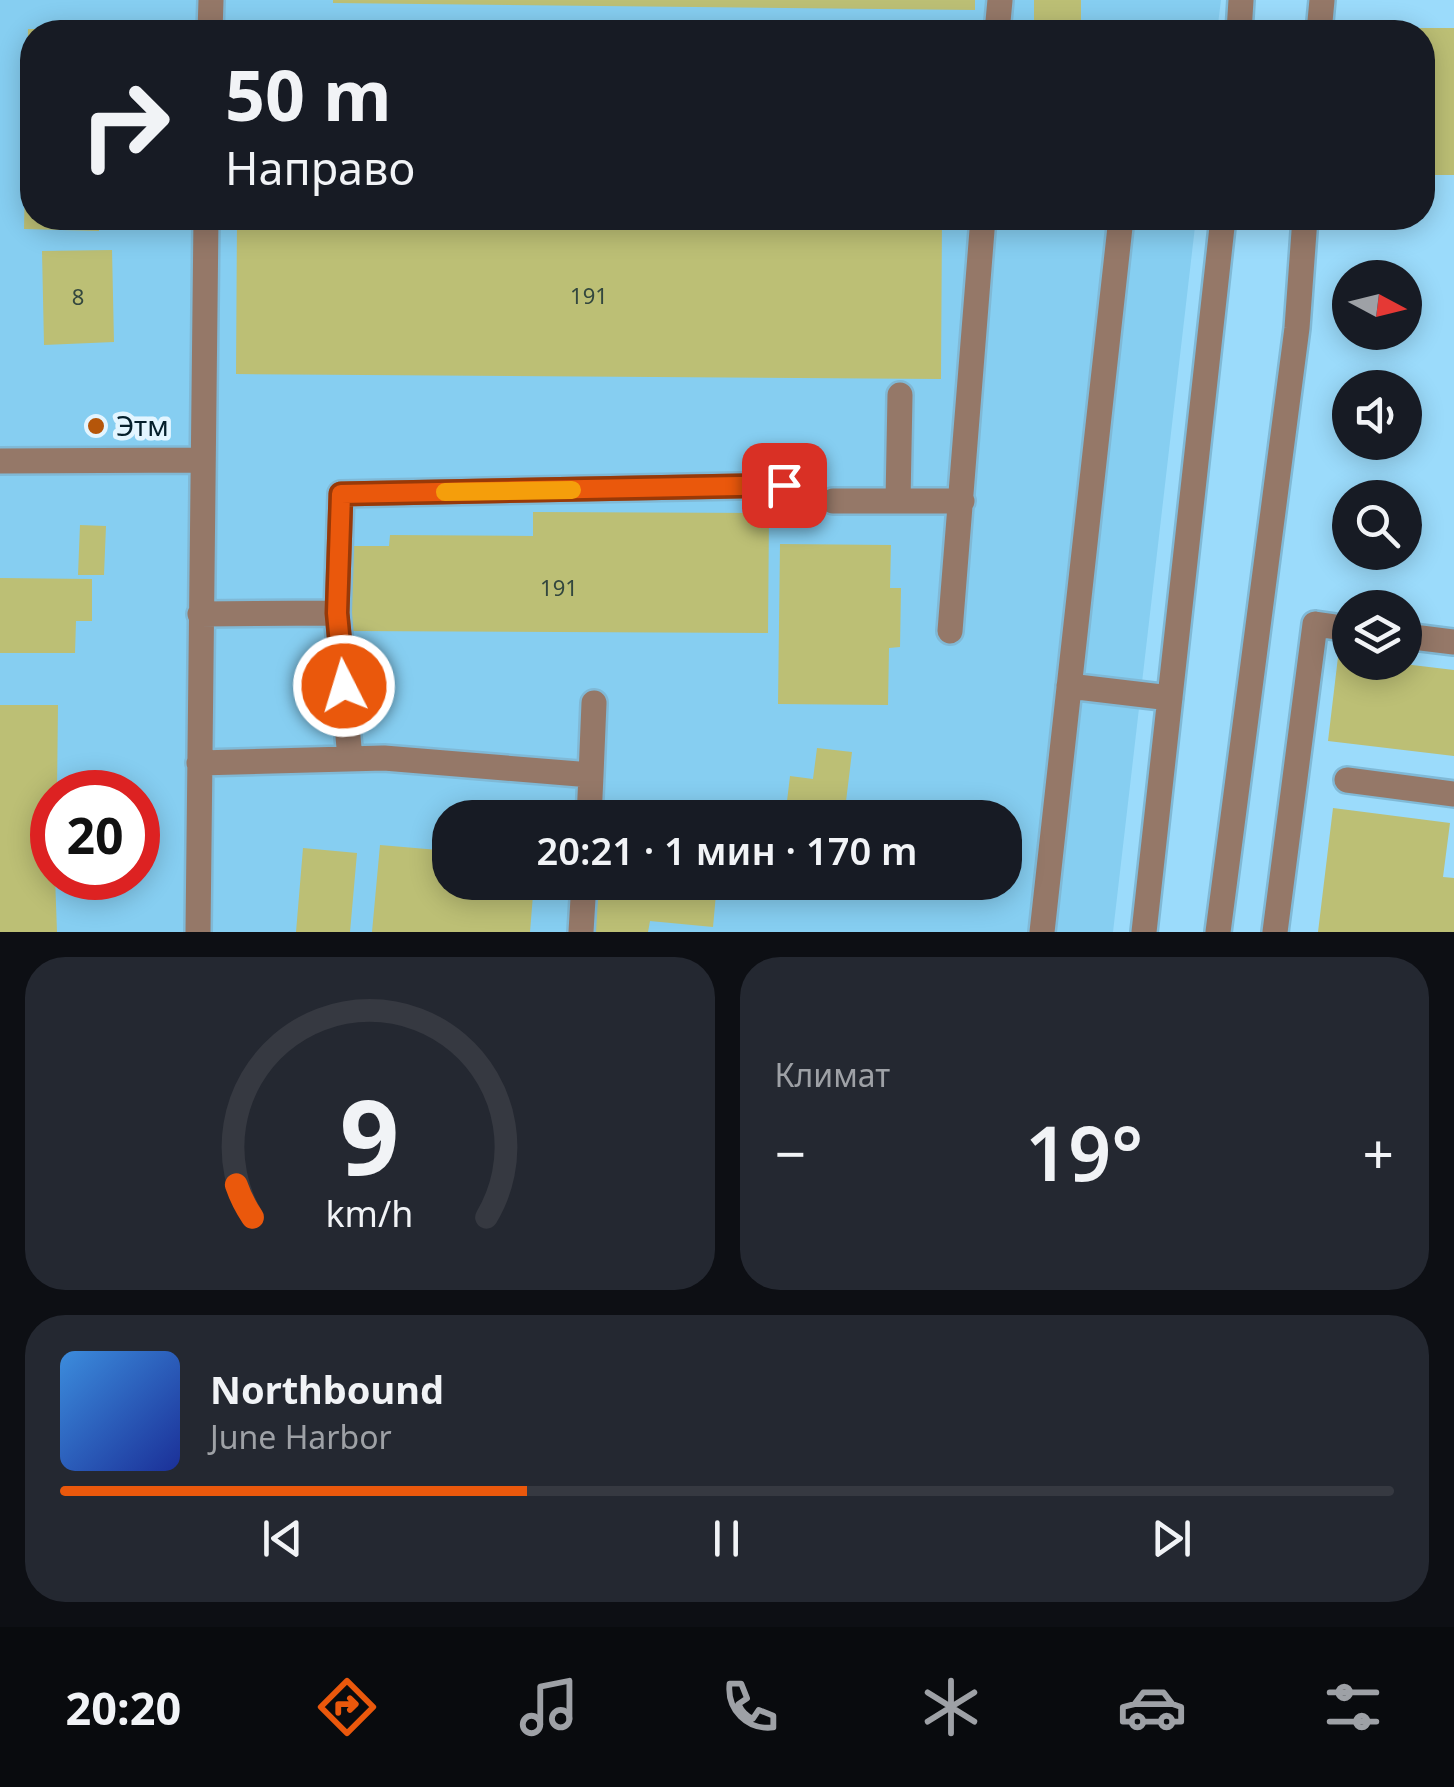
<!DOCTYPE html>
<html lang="ru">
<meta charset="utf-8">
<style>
:root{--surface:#171b24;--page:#242831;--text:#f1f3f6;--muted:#9ea1a6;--line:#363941;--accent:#ea580c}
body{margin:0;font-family:"Noto Sans",sans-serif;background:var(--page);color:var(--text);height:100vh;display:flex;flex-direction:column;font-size:38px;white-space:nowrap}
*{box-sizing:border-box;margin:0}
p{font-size:32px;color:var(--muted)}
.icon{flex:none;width:55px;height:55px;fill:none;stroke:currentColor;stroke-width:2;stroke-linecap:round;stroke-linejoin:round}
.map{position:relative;height:932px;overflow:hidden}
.sheet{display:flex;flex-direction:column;gap:25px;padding:25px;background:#0d0f14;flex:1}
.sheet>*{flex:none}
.banner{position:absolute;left:20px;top:20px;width:1415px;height:210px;border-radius:40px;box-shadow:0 5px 25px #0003;background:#171b24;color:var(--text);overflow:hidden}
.needle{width:65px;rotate:97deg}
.buttons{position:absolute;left:1332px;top:260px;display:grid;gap:20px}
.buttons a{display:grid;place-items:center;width:90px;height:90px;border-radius:50%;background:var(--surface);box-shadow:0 5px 25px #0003;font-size:50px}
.speed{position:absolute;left:30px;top:770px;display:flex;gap:20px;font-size:50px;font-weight:700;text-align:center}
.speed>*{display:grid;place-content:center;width:130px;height:130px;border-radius:50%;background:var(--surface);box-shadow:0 5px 25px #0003;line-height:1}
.speed .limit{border:15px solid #d22;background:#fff;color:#111}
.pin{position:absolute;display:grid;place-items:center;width:85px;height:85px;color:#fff;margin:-42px;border-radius:20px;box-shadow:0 5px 15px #0006}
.me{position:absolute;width:110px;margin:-55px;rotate:355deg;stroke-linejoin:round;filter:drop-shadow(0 0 8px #0008)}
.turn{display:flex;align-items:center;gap:35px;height:210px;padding:0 40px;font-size:45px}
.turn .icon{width:130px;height:130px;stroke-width:2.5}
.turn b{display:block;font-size:70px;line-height:85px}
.big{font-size:75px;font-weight:600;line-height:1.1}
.sheet .card{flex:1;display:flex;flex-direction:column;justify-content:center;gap:15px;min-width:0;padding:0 35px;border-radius:40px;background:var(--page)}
.sheet .dial{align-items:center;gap:0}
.dial svg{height:260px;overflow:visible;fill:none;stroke:var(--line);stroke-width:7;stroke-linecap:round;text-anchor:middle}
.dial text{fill:var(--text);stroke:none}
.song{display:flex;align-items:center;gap:30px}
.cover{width:120px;height:120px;border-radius:15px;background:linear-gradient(135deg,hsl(210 70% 55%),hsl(230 70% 35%))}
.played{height:10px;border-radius:5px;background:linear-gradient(90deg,var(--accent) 35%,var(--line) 35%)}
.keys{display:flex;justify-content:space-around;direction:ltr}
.heat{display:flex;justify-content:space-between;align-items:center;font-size:55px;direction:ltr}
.sheet .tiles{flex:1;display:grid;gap:25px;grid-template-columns:1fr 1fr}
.card:last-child{grid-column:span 2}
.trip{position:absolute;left:432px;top:800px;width:590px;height:100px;border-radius:40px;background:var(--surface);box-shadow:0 5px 25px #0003;font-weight:600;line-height:100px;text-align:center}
.menu{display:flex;height:160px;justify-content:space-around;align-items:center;background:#090b0e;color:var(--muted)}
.menu .icon{width:70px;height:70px}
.menu .current{color:var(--accent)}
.menu b{font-size:45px;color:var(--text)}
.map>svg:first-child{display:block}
.built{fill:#86cef1;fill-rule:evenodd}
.building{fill:#bcbf75}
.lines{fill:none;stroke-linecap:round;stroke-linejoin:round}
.minor-casing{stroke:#80b9d6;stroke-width:30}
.minor{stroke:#957868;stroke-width:25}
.route-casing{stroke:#983908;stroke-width:25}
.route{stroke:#ea580c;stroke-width:18}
.slow{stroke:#f59e0b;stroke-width:18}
.poi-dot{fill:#b5560a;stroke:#e3f5ff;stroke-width:4}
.labels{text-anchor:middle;stroke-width:9;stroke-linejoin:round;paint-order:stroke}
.number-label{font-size:22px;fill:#33473e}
.poi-label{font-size:28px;fill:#051f2b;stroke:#e3f5ff;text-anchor:start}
</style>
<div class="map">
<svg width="1454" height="932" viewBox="0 0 1454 932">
<rect width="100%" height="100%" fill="#9bdbfb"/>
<path class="built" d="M0,0H1221L1217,32H32V218H1196L1113,932H0ZM52,792H138V878H52ZM450,818H1005V882H450Z"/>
<path class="building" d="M333,0H975V10L333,3Z
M1034,0H1081V32H1034Z
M1391,28H1454V175H1422V32H1391Z
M28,29H62V32H32V218H99V231L24,229Z
M237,218H942L941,379L236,374Z
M112,250L114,342L44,345L42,251Z
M533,512L769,513L768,633L349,631L350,546H389L390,535L533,536Z
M80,525L106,526L104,575H78Z
M780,544L891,545L890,588H901L900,647L889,648L888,705L778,704Z
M0,578L92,579V621H76L75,653H0Z
M1338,657L1350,658V662H1387L1454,670V756L1328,741Z
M0,705H58L57,792H52L57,932H0Z
M817,748L852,752L844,818H785L790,776L813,779Z
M1333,808L1450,823L1443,877L1454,878V932H1318Z
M380,845L450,851V882H534L530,932H372Z
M303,848L357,853L350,932H296Z
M599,882L717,883L713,927L650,921L648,932H595Z
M799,882H836L834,896L798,891Z"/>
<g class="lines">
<defs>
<path id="minor" d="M210,32L211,0
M997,32L1000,0
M1239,32L1241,0
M1319,32L1322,0
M0,461L202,460
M833,501H962
M898,501L900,395
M337,613L350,759
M200,614L337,613L341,494L784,485
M950,631L983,218
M1405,636L1454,642
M1069,686L1170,698
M199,763L384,758L591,775L594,703
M1347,780L1454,794
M589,818L591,775
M198,932L206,218
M581,932L584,882
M1042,932L1121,218
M1144,932L1223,218
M1218,932L1297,328L1305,218
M1275,932L1315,624L1350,629"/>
</defs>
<use href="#minor" class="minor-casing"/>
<use href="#minor" class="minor"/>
</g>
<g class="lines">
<defs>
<path id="route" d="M344,686L337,613L341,494L784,485"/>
</defs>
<use href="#route" class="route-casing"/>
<use href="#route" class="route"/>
<path class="slow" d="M445,492L572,490"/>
</g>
<circle class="poi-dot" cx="96" cy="426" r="10"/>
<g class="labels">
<g class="number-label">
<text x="589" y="304">191</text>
<text x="78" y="305">8</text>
<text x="559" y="596">191</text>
</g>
<g class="poi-label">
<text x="116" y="436">Этм</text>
</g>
</g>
</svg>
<div class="buttons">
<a><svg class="needle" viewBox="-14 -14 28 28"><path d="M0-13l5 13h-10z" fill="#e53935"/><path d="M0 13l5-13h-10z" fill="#9ea1a6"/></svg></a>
<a><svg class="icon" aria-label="sound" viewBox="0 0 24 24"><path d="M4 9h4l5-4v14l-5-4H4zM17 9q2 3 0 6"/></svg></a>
<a><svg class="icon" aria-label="search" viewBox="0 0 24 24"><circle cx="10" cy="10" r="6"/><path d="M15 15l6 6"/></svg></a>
<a><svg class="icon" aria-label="layers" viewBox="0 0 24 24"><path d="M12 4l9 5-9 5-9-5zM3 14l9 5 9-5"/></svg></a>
</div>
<div class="speed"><div class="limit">20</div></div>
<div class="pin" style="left:784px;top:485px;background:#d93025"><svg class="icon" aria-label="arrive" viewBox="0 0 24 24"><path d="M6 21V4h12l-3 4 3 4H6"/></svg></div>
<svg class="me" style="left:344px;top:686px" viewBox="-20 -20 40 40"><circle r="17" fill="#ea580c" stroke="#fff" stroke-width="3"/><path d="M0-11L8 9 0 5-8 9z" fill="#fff"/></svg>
<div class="trip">20:21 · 1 мин · 170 m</div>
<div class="banner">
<div class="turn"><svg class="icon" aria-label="right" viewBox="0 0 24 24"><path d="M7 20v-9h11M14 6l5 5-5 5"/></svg><div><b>50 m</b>Направо</div></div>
</div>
</div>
<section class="sheet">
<div class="tiles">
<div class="card dial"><svg viewBox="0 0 100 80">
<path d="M14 69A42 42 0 1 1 86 69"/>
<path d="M14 69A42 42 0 0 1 9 59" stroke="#ea580c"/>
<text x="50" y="56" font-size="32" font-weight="700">9</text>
<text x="50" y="72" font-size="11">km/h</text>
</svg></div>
<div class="card"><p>Климат</p>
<div class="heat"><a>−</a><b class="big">19°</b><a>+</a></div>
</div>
<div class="card">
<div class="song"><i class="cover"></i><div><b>Northbound</b><p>June Harbor</p></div></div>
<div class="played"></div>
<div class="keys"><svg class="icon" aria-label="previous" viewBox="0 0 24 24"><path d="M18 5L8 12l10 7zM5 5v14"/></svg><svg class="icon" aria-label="pause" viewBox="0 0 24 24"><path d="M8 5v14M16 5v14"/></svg><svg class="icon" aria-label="next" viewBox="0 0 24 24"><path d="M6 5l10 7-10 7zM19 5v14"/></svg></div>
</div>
</div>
</section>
<nav class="menu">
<b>20:20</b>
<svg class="icon current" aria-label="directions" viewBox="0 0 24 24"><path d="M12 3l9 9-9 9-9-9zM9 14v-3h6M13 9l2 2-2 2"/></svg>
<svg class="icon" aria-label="music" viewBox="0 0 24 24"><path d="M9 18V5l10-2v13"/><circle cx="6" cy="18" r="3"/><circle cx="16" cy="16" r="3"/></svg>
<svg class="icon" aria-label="phone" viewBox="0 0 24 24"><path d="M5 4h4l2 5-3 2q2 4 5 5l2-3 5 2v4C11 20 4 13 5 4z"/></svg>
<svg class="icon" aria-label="climate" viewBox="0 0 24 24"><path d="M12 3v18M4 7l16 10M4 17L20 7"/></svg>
<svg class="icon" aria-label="car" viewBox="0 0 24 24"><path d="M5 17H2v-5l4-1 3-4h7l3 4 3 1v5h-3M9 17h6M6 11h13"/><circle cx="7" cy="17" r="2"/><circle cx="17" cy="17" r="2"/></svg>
<svg class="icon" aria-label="filters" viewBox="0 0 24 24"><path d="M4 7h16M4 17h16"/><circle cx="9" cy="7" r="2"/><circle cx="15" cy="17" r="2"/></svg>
</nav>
